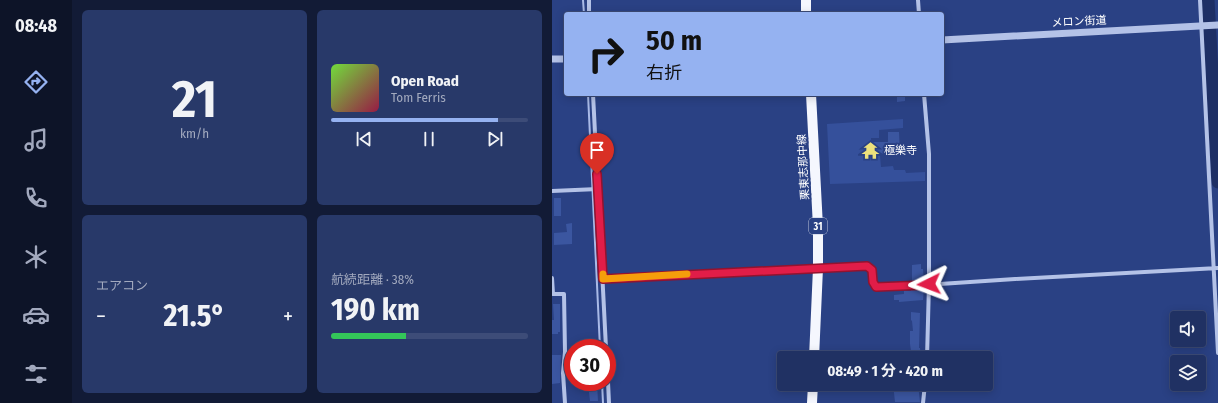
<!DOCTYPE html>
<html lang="ja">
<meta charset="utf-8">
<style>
:root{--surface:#203163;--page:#283969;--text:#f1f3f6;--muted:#a2a9be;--line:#3d4c78;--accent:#95b2f1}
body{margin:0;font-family:"Fira Sans Condensed","Noto Sans JP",sans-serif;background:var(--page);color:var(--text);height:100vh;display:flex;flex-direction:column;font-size:15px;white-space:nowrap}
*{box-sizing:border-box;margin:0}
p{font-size:13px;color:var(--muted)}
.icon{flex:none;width:22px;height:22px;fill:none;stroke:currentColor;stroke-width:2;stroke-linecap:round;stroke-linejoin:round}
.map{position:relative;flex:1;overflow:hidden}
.sheet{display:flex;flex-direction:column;gap:10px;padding:10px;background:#121b36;width:480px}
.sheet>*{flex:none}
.guide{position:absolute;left:12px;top:12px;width:380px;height:84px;border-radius:4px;box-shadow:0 2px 10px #0003,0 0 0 1px var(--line);background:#95b2f1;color:#111;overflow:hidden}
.tools{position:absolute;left:618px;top:311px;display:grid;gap:8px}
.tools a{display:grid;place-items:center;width:36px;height:36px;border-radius:4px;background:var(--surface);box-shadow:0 2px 10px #0003,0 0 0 1px var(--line);font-size:20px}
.speed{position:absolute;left:12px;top:339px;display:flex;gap:8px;font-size:20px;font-weight:700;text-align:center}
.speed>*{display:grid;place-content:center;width:52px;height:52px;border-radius:50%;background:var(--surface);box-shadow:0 2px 10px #0003,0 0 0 1px var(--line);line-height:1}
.speed .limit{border:6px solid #d22;background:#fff;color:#111}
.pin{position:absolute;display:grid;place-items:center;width:34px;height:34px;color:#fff;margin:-41px -17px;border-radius:50% 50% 50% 0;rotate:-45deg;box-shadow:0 0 4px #0007}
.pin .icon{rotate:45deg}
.me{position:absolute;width:44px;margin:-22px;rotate:267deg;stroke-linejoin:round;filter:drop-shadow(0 0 3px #0008)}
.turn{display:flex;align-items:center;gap:14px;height:84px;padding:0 16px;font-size:18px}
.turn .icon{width:52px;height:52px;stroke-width:2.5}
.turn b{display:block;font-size:28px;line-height:34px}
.big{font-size:30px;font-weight:700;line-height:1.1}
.sheet .tile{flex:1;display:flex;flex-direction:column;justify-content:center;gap:6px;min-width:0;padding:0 14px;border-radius:6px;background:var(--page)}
.sheet .dial{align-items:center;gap:0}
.dial b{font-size:52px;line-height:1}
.song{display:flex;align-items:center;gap:12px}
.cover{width:48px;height:48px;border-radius:6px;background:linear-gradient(135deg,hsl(100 70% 55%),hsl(340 70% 35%))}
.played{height:4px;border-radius:2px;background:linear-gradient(90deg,var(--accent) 85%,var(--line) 85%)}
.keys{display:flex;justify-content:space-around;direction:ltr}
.heat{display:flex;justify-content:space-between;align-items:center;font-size:22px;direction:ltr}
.charge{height:6px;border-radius:3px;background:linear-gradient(90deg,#34c759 38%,var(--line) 0)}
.sheet .tiles{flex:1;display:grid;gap:10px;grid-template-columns:repeat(2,1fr)}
.trip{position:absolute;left:225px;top:351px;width:216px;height:40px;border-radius:4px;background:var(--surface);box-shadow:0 2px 10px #0003,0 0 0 1px var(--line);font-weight:700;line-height:40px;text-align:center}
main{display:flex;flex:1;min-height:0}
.tab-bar{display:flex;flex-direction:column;width:72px;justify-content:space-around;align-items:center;background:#0d1428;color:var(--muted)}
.tab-bar .icon{width:28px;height:28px}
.tab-bar .selected{color:var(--accent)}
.tab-bar b{font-size:18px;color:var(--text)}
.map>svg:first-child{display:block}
.green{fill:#35509b}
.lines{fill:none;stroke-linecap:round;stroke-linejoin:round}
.stream{stroke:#a9bae7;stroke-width:2}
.river{stroke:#1e2f65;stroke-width:13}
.building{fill:#3b56a0}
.minor{stroke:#b4c2e7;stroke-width:4}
.tertiary{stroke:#b4c2e7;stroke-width:7}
.primary{stroke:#f5f7fe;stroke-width:10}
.route-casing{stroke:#92132f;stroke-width:10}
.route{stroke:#e11d48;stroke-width:7}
.slow{stroke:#f59e0b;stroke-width:7}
.labels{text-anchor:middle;stroke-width:4;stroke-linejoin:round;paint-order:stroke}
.shield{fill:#2a4184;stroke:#bfc6da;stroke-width:1}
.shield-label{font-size:10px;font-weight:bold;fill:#fff}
.street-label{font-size:11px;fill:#fff;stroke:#2a4184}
.poi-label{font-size:11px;fill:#fff;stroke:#2a4184;text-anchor:start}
</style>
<main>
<nav class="tab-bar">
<b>08:48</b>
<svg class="icon selected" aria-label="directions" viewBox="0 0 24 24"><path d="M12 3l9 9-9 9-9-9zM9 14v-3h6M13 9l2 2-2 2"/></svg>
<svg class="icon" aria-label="music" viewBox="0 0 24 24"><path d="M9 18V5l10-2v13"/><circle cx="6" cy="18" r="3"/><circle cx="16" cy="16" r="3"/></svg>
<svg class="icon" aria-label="phone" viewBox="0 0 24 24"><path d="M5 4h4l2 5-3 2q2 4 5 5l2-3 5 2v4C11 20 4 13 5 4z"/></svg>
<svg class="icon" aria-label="climate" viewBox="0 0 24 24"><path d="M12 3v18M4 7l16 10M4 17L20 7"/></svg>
<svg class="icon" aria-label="car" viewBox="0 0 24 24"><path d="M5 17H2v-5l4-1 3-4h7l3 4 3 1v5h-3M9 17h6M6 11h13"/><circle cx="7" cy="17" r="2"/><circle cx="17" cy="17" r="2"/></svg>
<svg class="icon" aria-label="filters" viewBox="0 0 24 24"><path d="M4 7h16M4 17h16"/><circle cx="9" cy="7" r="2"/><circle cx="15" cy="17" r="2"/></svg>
</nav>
<section class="sheet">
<div class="tiles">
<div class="tile dial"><b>21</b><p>km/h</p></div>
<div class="tile">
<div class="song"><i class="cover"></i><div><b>Open Road</b><p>Tom Ferris</p></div></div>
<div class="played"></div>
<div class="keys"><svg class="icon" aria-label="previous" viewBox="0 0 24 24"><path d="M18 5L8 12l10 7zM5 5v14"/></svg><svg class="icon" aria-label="pause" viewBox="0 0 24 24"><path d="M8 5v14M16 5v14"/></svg><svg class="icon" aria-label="next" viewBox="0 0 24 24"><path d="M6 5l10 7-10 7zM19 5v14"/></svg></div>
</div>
<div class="tile"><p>エアコン</p>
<div class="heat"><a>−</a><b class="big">21.5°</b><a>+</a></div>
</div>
<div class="tile"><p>航続距離 · 38%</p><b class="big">190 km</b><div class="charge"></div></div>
</div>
</section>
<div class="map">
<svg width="666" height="403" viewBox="0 0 666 403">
<rect width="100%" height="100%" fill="#2a4184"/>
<path class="green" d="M351,119V128L327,130V138H319L320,155H328L329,167L341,166L342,170H353L354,173L373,172V181L278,184L275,124Z"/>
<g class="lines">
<path class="stream" d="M31,0L32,14
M36,94L48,348
M50,382L51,403"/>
<path class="river" d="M656,0L666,182"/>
</g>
<path class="building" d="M345,94H353V101L345,102Z
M336,132H347L348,153L321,154V142H336Z
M2,198H9V216H2Z
M20,223V244L2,245V233L15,232L14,224Z
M369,264V269H371L372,282H360V265Z
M359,289H372L371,300L347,302V300H342V295L352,294V291H359Z
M1,304H8V332H6V334H0V320H2Z
M359,312L368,313L367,348H368L369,358H360L358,344V331H361L360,321L359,320Z
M0,355H9L8,383L0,384Z
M37,382H45L46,401H38L36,384H38Z
M341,384H366L368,402H343Z"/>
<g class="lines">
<path class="minor" d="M37,0V14
M366,0L367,14
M648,0L666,353
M41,94L54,348
M372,94L377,154V284L375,358
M0,191L46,189
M0,278L1,294H12L13,352L11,373L13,403
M51,279L315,266L320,270L321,282L324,287L373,285L463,279L666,268
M55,360L57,403
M371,403L373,384"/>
<path class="tertiary" d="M390,40L666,25
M0,59H14"/>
<path class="primary" d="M254,0V14
M259,94L266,227V268L262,358
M260,403L261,384"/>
</g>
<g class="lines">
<defs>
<path id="route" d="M45,174L51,279L315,266L320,270L321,282L324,287L373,285L377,284"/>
</defs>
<use href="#route" class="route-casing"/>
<use href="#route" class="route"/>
<path class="slow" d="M51,274V279L135,274"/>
</g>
<defs>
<symbol id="temple-bare" viewBox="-9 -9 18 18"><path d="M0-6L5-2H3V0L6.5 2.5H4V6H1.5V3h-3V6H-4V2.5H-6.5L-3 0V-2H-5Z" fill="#ede17c" stroke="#2a4184" stroke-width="2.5" paint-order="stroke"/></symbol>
</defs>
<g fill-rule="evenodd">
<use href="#temple-bare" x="306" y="138" width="25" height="25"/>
</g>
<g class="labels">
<rect class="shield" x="257" y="218" width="18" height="16" rx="3"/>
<g class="shield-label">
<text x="266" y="230">31</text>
</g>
<g class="street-label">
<text transform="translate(527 21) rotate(-3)" y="4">メロン街道</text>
<text transform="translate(251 167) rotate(-93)" y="4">栗東志那中線</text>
</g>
<g class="poi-label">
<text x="332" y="154">極樂寺</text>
</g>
</g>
</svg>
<div class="tools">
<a><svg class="icon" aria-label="sound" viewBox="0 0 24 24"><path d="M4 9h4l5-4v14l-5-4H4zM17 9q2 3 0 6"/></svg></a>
<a><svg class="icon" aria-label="layers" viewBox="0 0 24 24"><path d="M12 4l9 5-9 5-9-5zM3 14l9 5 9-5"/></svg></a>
</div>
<div class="speed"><div class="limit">30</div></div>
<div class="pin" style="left:45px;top:174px;background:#d93025"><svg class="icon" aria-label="arrive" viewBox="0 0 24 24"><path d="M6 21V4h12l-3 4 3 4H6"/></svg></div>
<svg class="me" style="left:377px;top:284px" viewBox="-20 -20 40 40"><path d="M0-17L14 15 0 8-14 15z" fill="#e11d48" stroke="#fff" stroke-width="4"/></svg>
<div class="trip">08:49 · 1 分 · 420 m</div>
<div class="guide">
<div class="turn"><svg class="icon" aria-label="right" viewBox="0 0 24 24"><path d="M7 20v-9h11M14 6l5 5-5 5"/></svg><div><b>50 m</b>右折</div></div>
</div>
</div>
</main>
